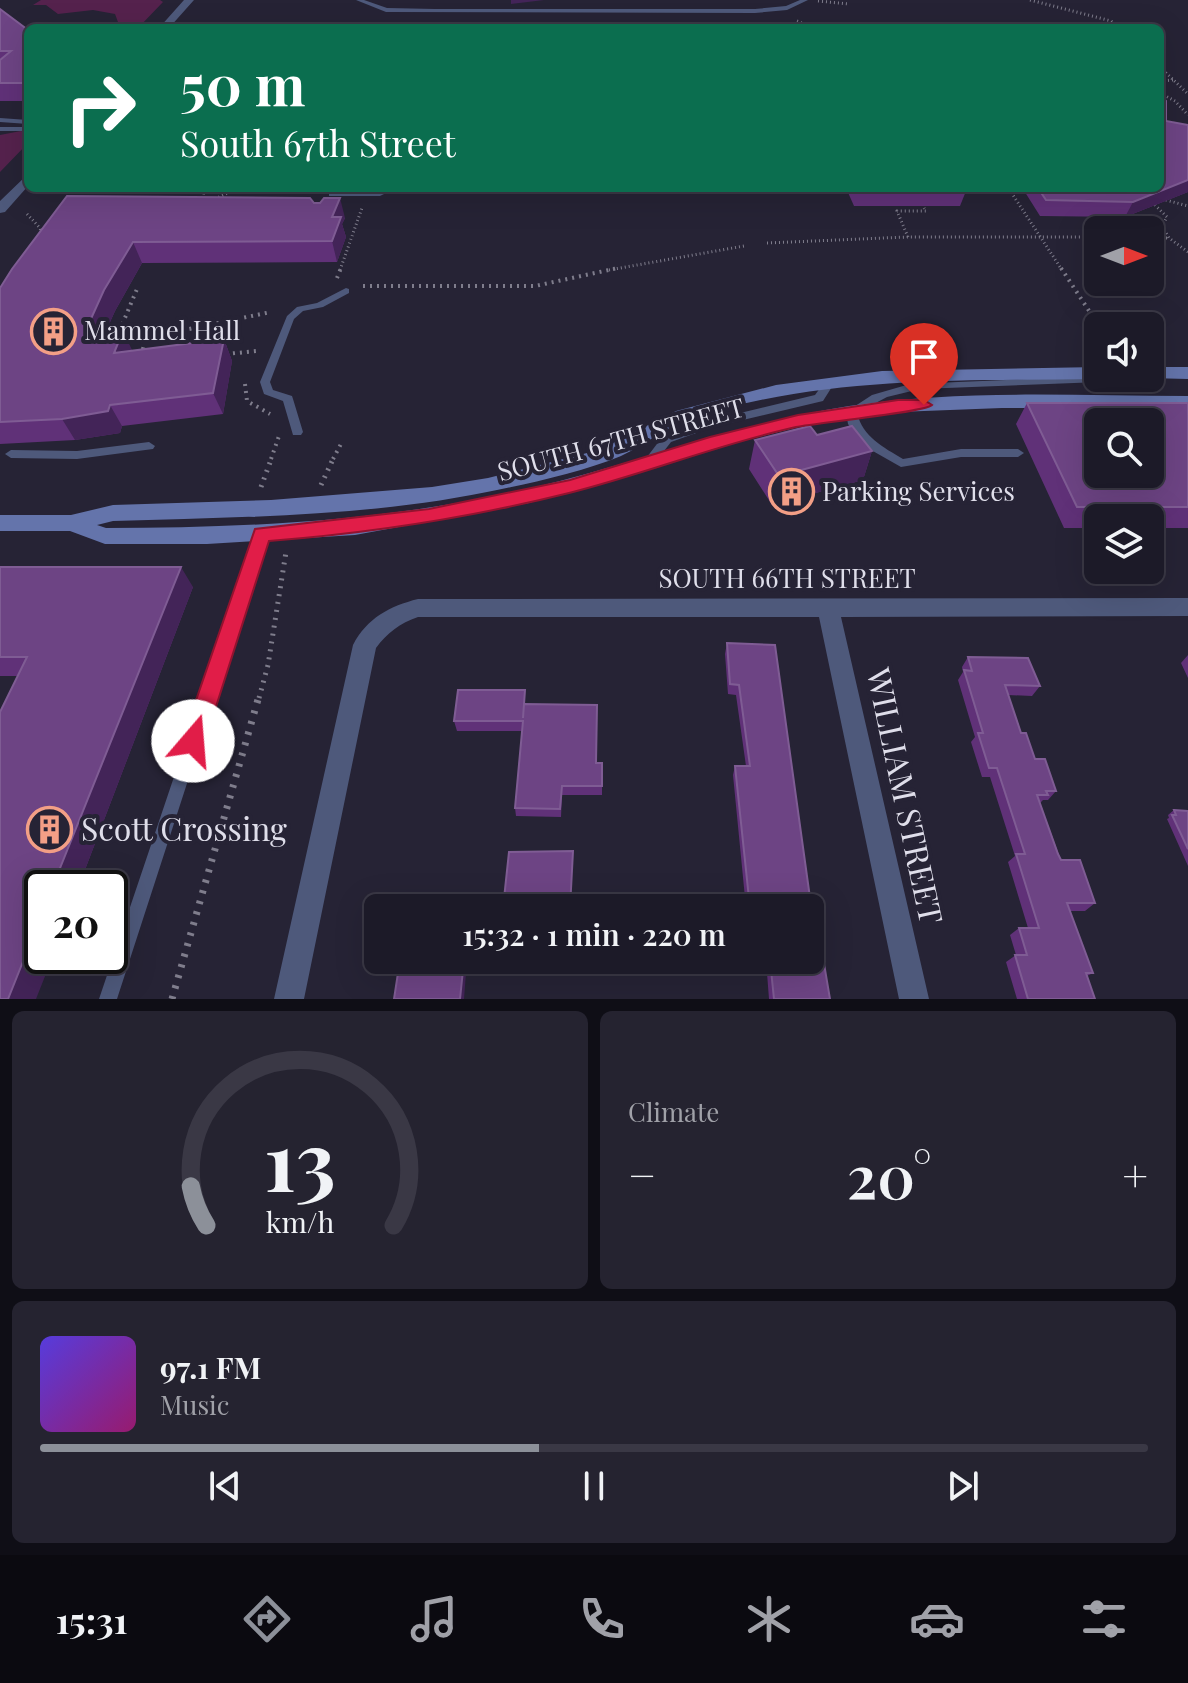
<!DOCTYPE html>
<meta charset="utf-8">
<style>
:root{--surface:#1c1a28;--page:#252330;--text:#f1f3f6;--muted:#a0a1a8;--line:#3a3845;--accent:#8c9099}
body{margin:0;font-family:"Playfair Display",serif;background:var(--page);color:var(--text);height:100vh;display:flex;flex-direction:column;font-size:30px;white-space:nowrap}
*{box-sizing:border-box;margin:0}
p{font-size:26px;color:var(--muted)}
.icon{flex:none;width:44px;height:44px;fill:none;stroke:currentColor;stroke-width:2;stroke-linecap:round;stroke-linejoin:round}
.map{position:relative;height:999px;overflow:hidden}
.panel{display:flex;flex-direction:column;gap:12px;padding:12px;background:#0f0e16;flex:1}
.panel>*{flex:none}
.hud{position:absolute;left:24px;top:24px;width:1140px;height:168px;border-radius:12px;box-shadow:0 8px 32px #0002,0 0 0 2px var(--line);background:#0b6e4f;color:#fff;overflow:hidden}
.needle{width:52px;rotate:90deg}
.buttons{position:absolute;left:1084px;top:216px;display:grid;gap:16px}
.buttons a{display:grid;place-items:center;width:80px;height:80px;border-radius:12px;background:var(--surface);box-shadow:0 8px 32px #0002,0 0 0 2px var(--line);font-size:40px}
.speed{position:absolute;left:24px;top:870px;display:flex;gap:16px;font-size:40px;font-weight:700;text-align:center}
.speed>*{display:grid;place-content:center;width:104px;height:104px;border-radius:50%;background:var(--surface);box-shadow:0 8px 32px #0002,0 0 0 2px var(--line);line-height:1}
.speed .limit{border:4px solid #111;border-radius:12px;background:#fff;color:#111}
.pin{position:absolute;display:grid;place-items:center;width:68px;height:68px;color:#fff;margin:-82px -34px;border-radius:50% 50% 50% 0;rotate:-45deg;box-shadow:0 0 8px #0007}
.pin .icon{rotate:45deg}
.me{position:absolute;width:88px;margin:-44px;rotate:18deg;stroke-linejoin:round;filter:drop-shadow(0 0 6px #0008)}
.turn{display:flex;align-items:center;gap:28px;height:168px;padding:0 24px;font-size:36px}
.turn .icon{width:104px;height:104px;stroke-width:2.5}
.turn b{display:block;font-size:56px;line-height:68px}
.big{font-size:60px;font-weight:600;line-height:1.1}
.panel .card{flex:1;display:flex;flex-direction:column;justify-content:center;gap:12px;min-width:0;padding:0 28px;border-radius:12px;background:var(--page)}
.panel .dial{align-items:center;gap:0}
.dial svg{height:208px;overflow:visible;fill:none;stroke:var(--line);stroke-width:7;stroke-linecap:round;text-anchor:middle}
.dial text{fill:var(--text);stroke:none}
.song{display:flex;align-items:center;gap:24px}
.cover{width:96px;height:96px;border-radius:12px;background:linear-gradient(135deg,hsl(250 70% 55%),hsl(320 70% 35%))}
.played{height:8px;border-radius:4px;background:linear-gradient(90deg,var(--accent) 45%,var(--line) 45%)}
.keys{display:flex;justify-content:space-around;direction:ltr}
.heat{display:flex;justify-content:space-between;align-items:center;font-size:44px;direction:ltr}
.panel .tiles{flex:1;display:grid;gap:12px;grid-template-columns:1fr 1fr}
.card:last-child{grid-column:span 2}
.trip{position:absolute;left:364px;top:894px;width:460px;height:80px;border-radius:12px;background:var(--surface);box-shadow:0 8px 32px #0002,0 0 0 2px var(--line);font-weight:600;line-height:80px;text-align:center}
.dock{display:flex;height:128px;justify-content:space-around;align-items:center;background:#0b0a10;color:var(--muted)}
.dock .icon{width:56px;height:56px}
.dock .selected{color:var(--accent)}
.dock b{font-size:36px;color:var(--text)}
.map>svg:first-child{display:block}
.green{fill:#55224d}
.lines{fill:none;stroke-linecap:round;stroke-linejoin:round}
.path-far3{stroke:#7f7d8c;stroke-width:3;stroke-dasharray:1 3;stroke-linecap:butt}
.path-far2{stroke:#7f7d8c;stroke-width:4;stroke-dasharray:2 5;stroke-linecap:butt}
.path-far1{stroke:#7f7d8c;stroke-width:5;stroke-dasharray:2 6;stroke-linecap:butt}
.path{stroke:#7f7d8c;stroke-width:7;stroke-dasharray:3 8;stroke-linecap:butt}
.service{fill:#4e597b;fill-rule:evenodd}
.minor{fill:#4e597b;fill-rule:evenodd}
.tertiary{fill:#4e597b;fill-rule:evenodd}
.secondary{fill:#6474ab;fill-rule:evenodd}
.wall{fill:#603178}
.shaded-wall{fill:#432458}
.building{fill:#6d4484;stroke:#7f5c94;stroke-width:2;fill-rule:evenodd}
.route{fill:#e11d48;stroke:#92132f;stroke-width:2}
.labels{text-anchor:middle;stroke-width:8;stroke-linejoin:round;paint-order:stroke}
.poi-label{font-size:26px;fill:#dfdeea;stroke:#262335;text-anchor:start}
.street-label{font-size:26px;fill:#dfdeea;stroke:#262335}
.near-street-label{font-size:32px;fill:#dfdeea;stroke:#262335}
.near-poi-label{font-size:32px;fill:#dfdeea;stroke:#262335;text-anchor:start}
</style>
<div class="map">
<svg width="1188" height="999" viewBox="0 0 1188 999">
<rect width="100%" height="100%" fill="#262335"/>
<path class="green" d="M41,0H160L163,2L138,28H111L118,22L115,14L93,10L58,14L46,5H33Z
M21,131L28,133V143L0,172V135Z"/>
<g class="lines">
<path class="path-far3" d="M1030,0L1111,21L1119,28
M818,1L849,4
M797,21L814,28
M1160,67L1188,94
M1160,81L1173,80
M1160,93L1175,101L1188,115
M1009,189L1062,270
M215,199L238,188
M1162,199L1188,206
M201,202L205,188
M1152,202L1167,217L1162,226L1169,238L1188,252
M27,214L40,228L42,235
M908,237L897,211H926L924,208
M1150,238H1168
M767,243L907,237H1098
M340,270L362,208
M609,270L744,246"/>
<path class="path-far2" d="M1061,268L1099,326
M337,278L341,268
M363,286H535L618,268
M117,337L137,289
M123,339L146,338
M226,354L257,351
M141,356L146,338L271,312
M245,384L247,401L270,414
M271,459L279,436
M333,459L341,444"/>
<path class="path-far1" d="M321,485L334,457
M261,487L272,457
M259,698L268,665L286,552"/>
<path class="path" d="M172,999L259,696"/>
<path class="service" d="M356,0H364L387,8L435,9H755L786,6L800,0H808L787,10L755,13L386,12Z
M0,118L28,120V124L0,122Z
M0,127H28V131H0Z
M329,192H380L384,194L380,196H329Z
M346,288L349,289V293L323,307L303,311L294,319L270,382L273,390L292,396L293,399L303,432L301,435H293L283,401L264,394L260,382L287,316L297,307L317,303Z
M1098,376V378H1131L1126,381L920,389L887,397L857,413C863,437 883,447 903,459L961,449H1018L1024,453L1018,457H961L901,467L864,446L848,424L846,412L872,395L910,384Z
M830,379L835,382L823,401L713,427L671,442L654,464H646L644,461L663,436L711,420L815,395L826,380Z
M149,442L155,446L153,449L77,459L11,458L5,454L11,450L77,451Z
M262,529L266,531L268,534L117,999H99L256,534L258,531Z"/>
<path class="minor" d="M1188,598V616L841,617L929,999H899L819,617H418C400,623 387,633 376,648L304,999H274L353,645C367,618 390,606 418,599Z"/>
<path class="tertiary" d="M184,0H194L169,28H159Z
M28,174V186L5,212L0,213V201Z"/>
<path class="secondary" d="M1098,367V379C962,381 821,375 690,419C666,427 645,445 621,456C582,472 528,484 487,492C365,517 237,517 113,521L97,525L106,528C248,528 388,521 527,489C636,464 739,423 849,406C960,389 1076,396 1188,396V408H1002L898,412L851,418L798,427L711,449L529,503L355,535L207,544H105L70,531H0V515H71L113,505L271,500L432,487L488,478L587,453L607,446L676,411L776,385L882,371Z
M1150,367H1188V379L1148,378Z"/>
</g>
<path class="wall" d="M0,9L28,30V101H0Z
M1160,95L1166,101V121L1188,125V192L1125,217L1040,216L1023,189H965L966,191L960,206H854L846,188H1160Z
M314,203L345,218L342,224L346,237L337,262L142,263L115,311L106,331L133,351L224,339L232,361L223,414L122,426L120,433L75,440L0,444V288L12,269Z
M1027,403H1188V528H1150V518H1098V528H1064L1016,424Z
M817,435L872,451L863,480L772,505L749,469L755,440Z
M0,567L193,587L78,888H42L18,676H0Z
M727,643L775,645L815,934H819L830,999H769L766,960H810V908H746L733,775L735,766H746L736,695L728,694L725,654Z
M1188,655V678L1181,663Z
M968,657L1040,686L1032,696L1008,695L1021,733L1035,759L1056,791L1048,800H1043L1040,803L1061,860L1095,903L1085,911H1070L1093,973L1087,976L1095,999H1017L1006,962L1016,955L1010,935L1019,928H1028L1008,862L1015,856L990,777H982L971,742L975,737L958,680L963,672L962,667Z
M525,690V704L596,763H602V795H562L561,817L516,816L515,808L522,731H457L454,721Z
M1174,810L1188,811V866L1167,819L1169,818L1168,815Z"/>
<path class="shaded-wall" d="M511,0H544L511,4Z
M1188,180V192L1125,217L1133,202Z
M340,198L345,218L342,224L346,237L337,262L332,241V217Z
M133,242L142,263L115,311L96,353L85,332L104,290Z
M123,331L133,352L114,353Z
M224,339L232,361L223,414L213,393Z
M110,405L122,426L120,433L75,440L62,419Z
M872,451L863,480L772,505L779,476Z
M181,567L193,587L78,888H52Z
M42,914V956H53L36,999H8Z
M464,960H467L464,999H460Z"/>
<path class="building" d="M0,9L28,30L27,83H0V60L11,51H0Z
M1160,95L1166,101V121L1188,125V180L1133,202L1046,200L1038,188H1160Z
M856,188H964L966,191H858Z
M67,196L310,198L314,203H320L324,198H340L332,217H341L332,241L133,242L104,290L85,332L123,331L114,353L224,339L213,393L110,405L108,411L62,419L0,422V288L12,269Z
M1027,403H1188V507H1077ZM1098,422H1150V474H1098Z
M810,426L817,435L852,426L872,451L779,476L755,440Z
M0,567H181L52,888H42V914L8,999H0V712L27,657H0Z
M727,643L775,645L815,934H819L830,999H774L770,960H810V908H750L735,766H750L739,685L730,684Z
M968,657L1028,658L1040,686L1005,685L1021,733H1026L1035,759H1045L1056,791H1046L1048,795H1037L1058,854L1061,860H1080L1095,903H1067L1093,973H1086L1095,999H1028L1015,955H1027L1019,928H1039L1016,854H1025L997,768H989L978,733H983L964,670L972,671Z
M458,690H525L523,718L524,704L597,705L596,763H602V786H562L560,809L515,808L523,721H454Z
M1174,810L1188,811V849L1172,815H1176Z
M573,851L570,908H503L509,852Z
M400,960H464L460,999H394Z"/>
<path class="route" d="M898,400H924L932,405C926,412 816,423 796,427C719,444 645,474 569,493C469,518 371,533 269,541L205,741L201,748L193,751L185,748L182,741L255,529L429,509L570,480L710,437L798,415Z"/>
<defs>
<symbol id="building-ring" viewBox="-11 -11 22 22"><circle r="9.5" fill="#262335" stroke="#f39f86" stroke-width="1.5"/><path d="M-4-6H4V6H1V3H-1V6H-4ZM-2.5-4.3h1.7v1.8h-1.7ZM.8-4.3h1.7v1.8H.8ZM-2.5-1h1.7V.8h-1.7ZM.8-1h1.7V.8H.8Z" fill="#f39f86"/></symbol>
</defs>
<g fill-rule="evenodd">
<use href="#building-ring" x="28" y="306" width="51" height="51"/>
<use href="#building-ring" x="766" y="466" width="51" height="51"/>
<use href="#building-ring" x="24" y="804" width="51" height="51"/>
</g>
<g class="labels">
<g class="poi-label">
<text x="84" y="340">Mammel Hall</text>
<text x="822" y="501">Parking Services</text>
</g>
<g class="street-label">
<text transform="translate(621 440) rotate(-15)" y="9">SOUTH 67TH STREET</text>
<text x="787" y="588">SOUTH 66TH STREET</text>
</g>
<g class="near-street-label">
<text transform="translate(904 796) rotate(78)" y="11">WILLIAM STREET</text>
</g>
<g class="near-poi-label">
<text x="81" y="841">Scott Crossing</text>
</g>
</g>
</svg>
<div class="buttons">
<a><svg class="needle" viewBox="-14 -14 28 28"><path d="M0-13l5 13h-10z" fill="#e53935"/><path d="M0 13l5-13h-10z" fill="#a0a1a8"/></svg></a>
<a><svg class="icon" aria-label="sound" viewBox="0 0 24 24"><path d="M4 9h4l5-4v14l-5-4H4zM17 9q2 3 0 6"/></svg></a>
<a><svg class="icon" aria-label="search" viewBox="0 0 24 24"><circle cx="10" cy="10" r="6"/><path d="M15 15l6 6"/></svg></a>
<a><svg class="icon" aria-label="layers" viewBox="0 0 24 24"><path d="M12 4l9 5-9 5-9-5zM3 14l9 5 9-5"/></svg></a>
</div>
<div class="speed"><div class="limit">20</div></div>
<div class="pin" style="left:924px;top:405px;background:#d93025"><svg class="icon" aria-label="arrive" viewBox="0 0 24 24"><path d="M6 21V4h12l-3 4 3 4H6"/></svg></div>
<svg class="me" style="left:193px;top:741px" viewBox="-20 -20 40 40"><circle r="19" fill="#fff"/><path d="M0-13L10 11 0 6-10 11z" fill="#e11d48"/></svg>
<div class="trip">15:32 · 1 min · 220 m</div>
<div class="hud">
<div class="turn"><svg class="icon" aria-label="right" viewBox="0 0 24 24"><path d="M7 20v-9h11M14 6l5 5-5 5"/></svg><div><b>50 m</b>South 67th Street</div></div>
</div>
</div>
<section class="panel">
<div class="tiles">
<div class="card dial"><svg viewBox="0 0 100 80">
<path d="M14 69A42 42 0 1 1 86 69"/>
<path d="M14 69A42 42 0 0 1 8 54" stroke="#8c9099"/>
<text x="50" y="56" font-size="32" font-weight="700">13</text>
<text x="50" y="72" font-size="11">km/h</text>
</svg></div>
<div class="card"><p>Climate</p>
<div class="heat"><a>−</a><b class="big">20°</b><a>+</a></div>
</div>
<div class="card">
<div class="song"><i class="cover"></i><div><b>97.1 FM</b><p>Music</p></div></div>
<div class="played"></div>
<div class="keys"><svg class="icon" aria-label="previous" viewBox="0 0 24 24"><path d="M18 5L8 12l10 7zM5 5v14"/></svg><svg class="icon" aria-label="pause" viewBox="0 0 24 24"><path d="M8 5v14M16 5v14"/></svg><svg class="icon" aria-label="next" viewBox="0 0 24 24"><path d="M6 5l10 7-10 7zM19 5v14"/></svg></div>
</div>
</div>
</section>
<nav class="dock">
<b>15:31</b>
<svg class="icon selected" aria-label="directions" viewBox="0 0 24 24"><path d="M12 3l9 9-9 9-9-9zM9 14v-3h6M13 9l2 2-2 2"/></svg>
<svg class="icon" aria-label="music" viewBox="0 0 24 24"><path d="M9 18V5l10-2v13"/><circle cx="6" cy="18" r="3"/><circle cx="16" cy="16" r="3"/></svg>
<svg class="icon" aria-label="phone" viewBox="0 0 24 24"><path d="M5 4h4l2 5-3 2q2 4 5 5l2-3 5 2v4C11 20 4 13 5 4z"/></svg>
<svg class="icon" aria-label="climate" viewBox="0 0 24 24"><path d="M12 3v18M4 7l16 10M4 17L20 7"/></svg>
<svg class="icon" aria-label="car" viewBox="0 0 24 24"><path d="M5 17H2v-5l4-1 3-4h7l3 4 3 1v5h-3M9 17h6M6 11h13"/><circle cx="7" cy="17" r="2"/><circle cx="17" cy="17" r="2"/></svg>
<svg class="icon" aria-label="filters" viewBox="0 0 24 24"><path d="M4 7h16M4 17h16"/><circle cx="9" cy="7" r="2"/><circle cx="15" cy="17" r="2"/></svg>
</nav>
